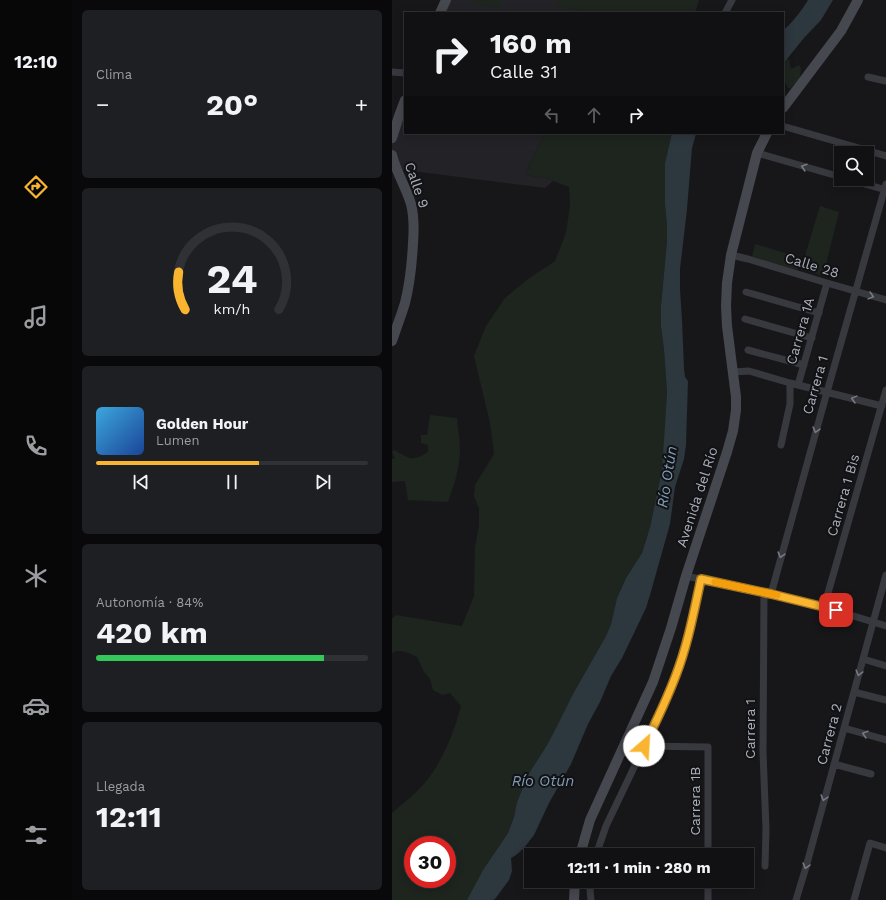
<!DOCTYPE html>
<html lang="es">
<meta charset="utf-8">
<style>
:root{--surface:#111114;--page:#1e1f22;--text:#f1f3f6;--muted:#9c9da0;--line:#303134;--accent:#f9b430}
body{margin:0;font-family:"Work Sans",sans-serif;background:var(--page);color:var(--text);height:100vh;display:flex;flex-direction:column;font-size:15px;white-space:nowrap}
*{box-sizing:border-box;margin:0}
p{font-size:13px;color:var(--muted)}
.icon{flex:none;width:22px;height:22px;fill:none;stroke:currentColor;stroke-width:2;stroke-linecap:round;stroke-linejoin:round}
.map{position:relative;flex:1;overflow:hidden}
.sheet{display:flex;flex-direction:column;gap:10px;padding:10px;background:#09090b;width:320px}
.sheet>*{flex:none}
.guide{position:absolute;left:12px;top:12px;width:380px;height:122px;border-radius:0px;box-shadow:0 2px 10px #0003,0 0 0 1px var(--line);background:#111114;color:var(--text);overflow:hidden}
.fabs{position:absolute;left:442px;top:146px;display:grid;gap:8px}
.fabs a{display:grid;place-items:center;width:40px;height:40px;border-radius:0px;background:var(--surface);box-shadow:0 2px 10px #0003,0 0 0 1px var(--line);font-size:20px}
.speed{position:absolute;left:12px;top:836px;display:flex;gap:8px;font-size:20px;font-weight:700;text-align:center}
.speed>*{display:grid;place-content:center;width:52px;height:52px;border-radius:50%;background:var(--surface);box-shadow:0 2px 10px #0003,0 0 0 1px var(--line);line-height:1}
.speed .limit{border:6px solid #d22;background:#fff;color:#111}
.pin{position:absolute;display:grid;place-items:center;width:34px;height:34px;color:#fff;margin:-17px;border-radius:8px;box-shadow:0 2px 6px #0006}
.me{position:absolute;width:44px;margin:-22px;rotate:26deg;stroke-linejoin:round;filter:drop-shadow(0 0 3px #0008)}
.turn{display:flex;align-items:center;gap:14px;height:84px;padding:0 20px;font-size:18px}
.turn .icon{width:52px;height:52px;stroke-width:2.5}
.turn b{display:block;font-size:28px;line-height:34px}
.lanes{display:flex;align-items:center;height:38px;padding:0 20px;background:#0003;justify-content:center;gap:20px;direction:ltr}
.lanes .off{opacity:.35}
.big{font-size:30px;font-weight:700;line-height:1.1}
.sheet .tile{flex:1;display:flex;flex-direction:column;justify-content:center;gap:6px;min-width:0;padding:0 14px;border-radius:6px;background:var(--page)}
.sheet .dial{align-items:center;gap:0}
.dial svg{height:104px;overflow:visible;fill:none;stroke:var(--line);stroke-width:7;stroke-linecap:round;text-anchor:middle}
.dial text{fill:var(--text);stroke:none}
.song{display:flex;align-items:center;gap:12px}
.cover{width:48px;height:48px;border-radius:6px;background:linear-gradient(135deg,hsl(200 70% 55%),hsl(220 70% 35%))}
.played{height:4px;border-radius:2px;background:linear-gradient(90deg,var(--accent) 60%,var(--line) 60%)}
.keys{display:flex;justify-content:space-around;direction:ltr}
.heat{display:flex;justify-content:space-between;align-items:center;font-size:22px;direction:ltr}
.charge{height:6px;border-radius:3px;background:linear-gradient(90deg,#34c759 84%,var(--line) 0)}
.trip{position:absolute;left:132px;top:848px;width:230px;height:40px;border-radius:0px;background:var(--surface);box-shadow:0 2px 10px #0003,0 0 0 1px var(--line);font-weight:700;line-height:40px;text-align:center}
main{display:flex;flex:1;min-height:0}
.dock{display:flex;flex-direction:column;width:72px;justify-content:space-around;align-items:center;background:#070708;color:var(--muted)}
.dock .icon{width:28px;height:28px}
.dock .selected{color:var(--accent)}
.dock b{font-size:18px;color:var(--text)}
.map>svg:first-child{display:block}
.built{fill:#232327}
.green{fill:#1d251e;fill-rule:evenodd}
.water{fill:#2d373e}
.lines{fill:none;stroke-linecap:round;stroke-linejoin:round}
.street{stroke:#38393f;stroke-width:7}
.secondary{stroke:#46484f;stroke-width:10}
.oneway{stroke:#767983}
.route-casing{stroke:#a2751f;stroke-width:10}
.route{stroke:#f9b430;stroke-width:7}
.slow{stroke:#f59e0b;stroke-width:7}
.labels{text-anchor:middle;stroke-width:4;stroke-linejoin:round;paint-order:stroke}
.street-label{font-size:14px;fill:#a9aeba;stroke:#121215}
.water-label{font-size:15px;font-style:italic;fill:#7f9db6;stroke:#121215}
</style>
<main>
<nav class="dock">
<b>12:10</b>
<svg class="icon selected" aria-label="directions" viewBox="0 0 24 24"><path d="M12 3l9 9-9 9-9-9zM9 14v-3h6M13 9l2 2-2 2"/></svg>
<svg class="icon" aria-label="music" viewBox="0 0 24 24"><path d="M9 18V5l10-2v13"/><circle cx="6" cy="18" r="3"/><circle cx="16" cy="16" r="3"/></svg>
<svg class="icon" aria-label="phone" viewBox="0 0 24 24"><path d="M5 4h4l2 5-3 2q2 4 5 5l2-3 5 2v4C11 20 4 13 5 4z"/></svg>
<svg class="icon" aria-label="climate" viewBox="0 0 24 24"><path d="M12 3v18M4 7l16 10M4 17L20 7"/></svg>
<svg class="icon" aria-label="car" viewBox="0 0 24 24"><path d="M5 17H2v-5l4-1 3-4h7l3 4 3 1v5h-3M9 17h6M6 11h13"/><circle cx="7" cy="17" r="2"/><circle cx="17" cy="17" r="2"/></svg>
<svg class="icon" aria-label="filters" viewBox="0 0 24 24"><path d="M4 7h16M4 17h16"/><circle cx="9" cy="7" r="2"/><circle cx="15" cy="17" r="2"/></svg>
</nav>
<section class="sheet">
<div class="tile"><p>Clima</p>
<div class="heat"><a>−</a><b class="big">20°</b><a>+</a></div>
</div>
<div class="tile dial"><svg viewBox="0 0 100 80">
<path d="M14 69A42 42 0 1 1 86 69"/>
<path d="M14 69A42 42 0 0 1 9 40" stroke="#f9b430"/>
<text x="50" y="56" font-size="32" font-weight="700">24</text>
<text x="50" y="72" font-size="11">km/h</text>
</svg></div>
<div class="tile">
<div class="song"><i class="cover"></i><div><b>Golden Hour</b><p>Lumen</p></div></div>
<div class="played"></div>
<div class="keys"><svg class="icon" aria-label="previous" viewBox="0 0 24 24"><path d="M18 5L8 12l10 7zM5 5v14"/></svg><svg class="icon" aria-label="pause" viewBox="0 0 24 24"><path d="M8 5v14M16 5v14"/></svg><svg class="icon" aria-label="next" viewBox="0 0 24 24"><path d="M6 5l10 7-10 7zM19 5v14"/></svg></div>
</div>
<div class="tile"><p>Autonomía · 84%</p><b class="big">420 km</b><div class="charge"></div></div>
<div class="tile"><p>Llegada</p><b class="big">12:11</b></div>
</section>
<div class="map">
<svg width="494" height="900" viewBox="0 0 494 900">
<rect width="100%" height="100%" fill="#17171a"/>
<path class="built" d="M54,0H185L189,4L190,13H48Z
M13,100V133H153L140,158L134,175L153,178L161,181L153,188L4,169L0,155V138Z"/>
<path class="green" d="M76,0H109L106,9L76,1Z
M166,0H307L303,13H190L189,6V11L165,6Z
M397,59L399,69L407,65L409,68L408,77L399,88H396L392,80H391V62L394,60Z
M153,133H280L273,163V205L275,225V241L269,306V326L272,350L275,392L272,452L270,470L258,527L250,553L234,578L225,598L219,624L214,636L182,692L164,728L155,745L136,775L125,802L122,817L116,833L91,870L77,897L75,900H0V813C7,807 14,801 21,795C46,773 61,737 69,706L58,693L50,695L41,690L38,679L32,672L25,657C17,653 8,648 0,653V619L4,615L70,626L82,596L83,547L87,525V509L82,496L83,485L102,454L98,423L82,356L94,326L113,298L136,279L163,261L174,233L178,205L177,187L153,178L134,175L140,158ZM21,845H55V879H21Z
M428,206L447,212L431,276L409,269Z
M363,244L403,256L404,257L403,261L408,262L405,270L360,257Z
M38,415L65,418C66,429 68,440 68,450C68,467 62,486 56,502L16,500L13,481L0,482V459L3,458L0,452L3,450C18,460 21,461 36,452V445L29,443V435H35Z"/>
<path class="water" d="M416,0H441L429,20L411,39L391,64V31C401,21 409,12 416,0Z
M280,133H305L304,134L300,148L295,209L288,269V289L290,320L292,369L293,377L296,381L294,445L292,459L283,487L278,524L258,595L254,608L230,658L219,676L208,702L196,724L179,764L157,803L142,835L132,848L124,855L119,858L120,871L117,880L103,899L101,900H75L91,870L116,833L122,817L125,802L136,775L155,745L164,728L182,692L214,636L219,624L225,598L234,578L250,553L258,527L270,470L273,425L275,392L272,350L269,326V306L275,241V225L273,205V163Z"/>
<g class="lines">
<path class="street" d="M333,13L340,0
M0,72L13,73
M476,77L494,81
M394,127L494,156
M365,153L449,177
M455,179L494,190
M339,255L356,259L435,283L494,300
M354,292L427,313
M353,319L420,338
M356,350L412,365
M341,372L357,371L398,383L490,406
M406,385L435,283
M389,445L398,404V383
M294,576L379,594L432,607L494,626
M372,592L371,752L374,829L373,866
M379,594L435,392L494,184
M432,607L494,390
M471,659L494,666
M462,692L494,700
M452,728L494,740
M252,746L316,747V855
M442,764L479,774
M204,855L214,826L268,713L284,675L296,638L309,579
M198,881V890L199,900
M316,881V900
M404,900L414,867L494,575
M462,900L478,843L494,848"/>
<path class="secondary" d="M48,13L54,0
M391,108L449,31L466,0
M0,138L7,116L13,100
M0,155C4,172 14,187 19,204C22,216 22,230 21,243C20,263 18,283 13,303C9,316 4,329 0,341
M188,855L198,820L261,682L279,628L294,576L335,452L341,431L344,410V397L335,326L334,306L335,283L339,255L365,153L375,133
M182,900L183,881"/>
</g>
<defs><path id="oneway-chevron" d="M-2-3.5L2.5 0L-2 3.5" fill="none" stroke-width="1.6" stroke-linecap="round" stroke-linejoin="round"/></defs>
<g class="oneway">
<use href="#oneway-chevron" transform="translate(412 167) rotate(-163)"/>
<use href="#oneway-chevron" transform="translate(479 296) rotate(15)"/>
<use href="#oneway-chevron" transform="translate(462 399) rotate(-165)"/>
<use href="#oneway-chevron" transform="translate(424 430) rotate(106)"/>
<use href="#oneway-chevron" transform="translate(389 555) rotate(106)"/>
<use href="#oneway-chevron" transform="translate(467 673) rotate(105)"/>
<use href="#oneway-chevron" transform="translate(473 734) rotate(-164)"/>
<use href="#oneway-chevron" transform="translate(432 798) rotate(106)"/>
<use href="#oneway-chevron" transform="translate(414 866) rotate(106)"/>
</g>
<g class="lines">
<defs>
<path id="route" d="M252,746C264,722 275,699 284,675C296,644 302,611 309,579L379,594L444,610"/>
</defs>
<use href="#route" class="route-casing"/>
<use href="#route" class="route"/>
<path class="slow" d="M323,582L385,595"/>
</g>
<g class="labels">
<g class="street-label">
<text transform="translate(25 185) rotate(71)" y="5">Calle 9</text>
<text transform="translate(420 265) rotate(17)" y="5">Calle 28</text>
<text transform="translate(408 331) rotate(-74)" y="5">Carrera 1A</text>
<text transform="translate(423 385) rotate(-74)" y="5">Carrera 1</text>
<text transform="translate(451 495) rotate(-74)" y="5">Carrera 1 Bis</text>
<text transform="translate(305 497) rotate(-72)" y="5">Avenida del Río</text>
<text transform="translate(358 729) rotate(-90)" y="5">Carrera 1</text>
<text transform="translate(437 734) rotate(-75)" y="5">Carrera 2</text>
<text transform="translate(303 801) rotate(-90)" y="5">Carrera 1B</text>
</g>
<g class="water-label">
<text transform="translate(275 477) rotate(-81)" y="5">Río Otún</text>
<text x="151" y="786">Río Otún</text>
</g>
</g>
</svg>
<div class="fabs">
<a><svg class="icon" aria-label="search" viewBox="0 0 24 24"><circle cx="10" cy="10" r="6"/><path d="M15 15l6 6"/></svg></a>
</div>
<div class="speed"><div class="limit">30</div></div>
<div class="pin" style="left:444px;top:610px;background:#d93025"><svg class="icon" aria-label="arrive" viewBox="0 0 24 24"><path d="M6 21V4h12l-3 4 3 4H6"/></svg></div>
<svg class="me" style="left:252px;top:746px" viewBox="-20 -20 40 40"><circle r="19" fill="#fff"/><path d="M0-13L10 11 0 6-10 11z" fill="#f9b430"/></svg>
<div class="trip">12:11 · 1 min · 280 m</div>
<div class="guide">
<div class="turn"><svg class="icon" aria-label="right" viewBox="0 0 24 24"><path d="M7 20v-9h11M14 6l5 5-5 5"/></svg><div><b>160 m</b>Calle 31</div></div>
<div class="lanes"><svg class="icon off" aria-label="left" viewBox="0 0 24 24"><path d="M17 20v-9H6M10 6l-5 5 5 5"/></svg><svg class="icon off" aria-label="ahead" viewBox="0 0 24 24"><path d="M12 20V5M6 11l6-6 6 6"/></svg><svg class="icon" aria-label="right" viewBox="0 0 24 24"><path d="M7 20v-9h11M14 6l5 5-5 5"/></svg></div>
</div>
</div>
</main>
